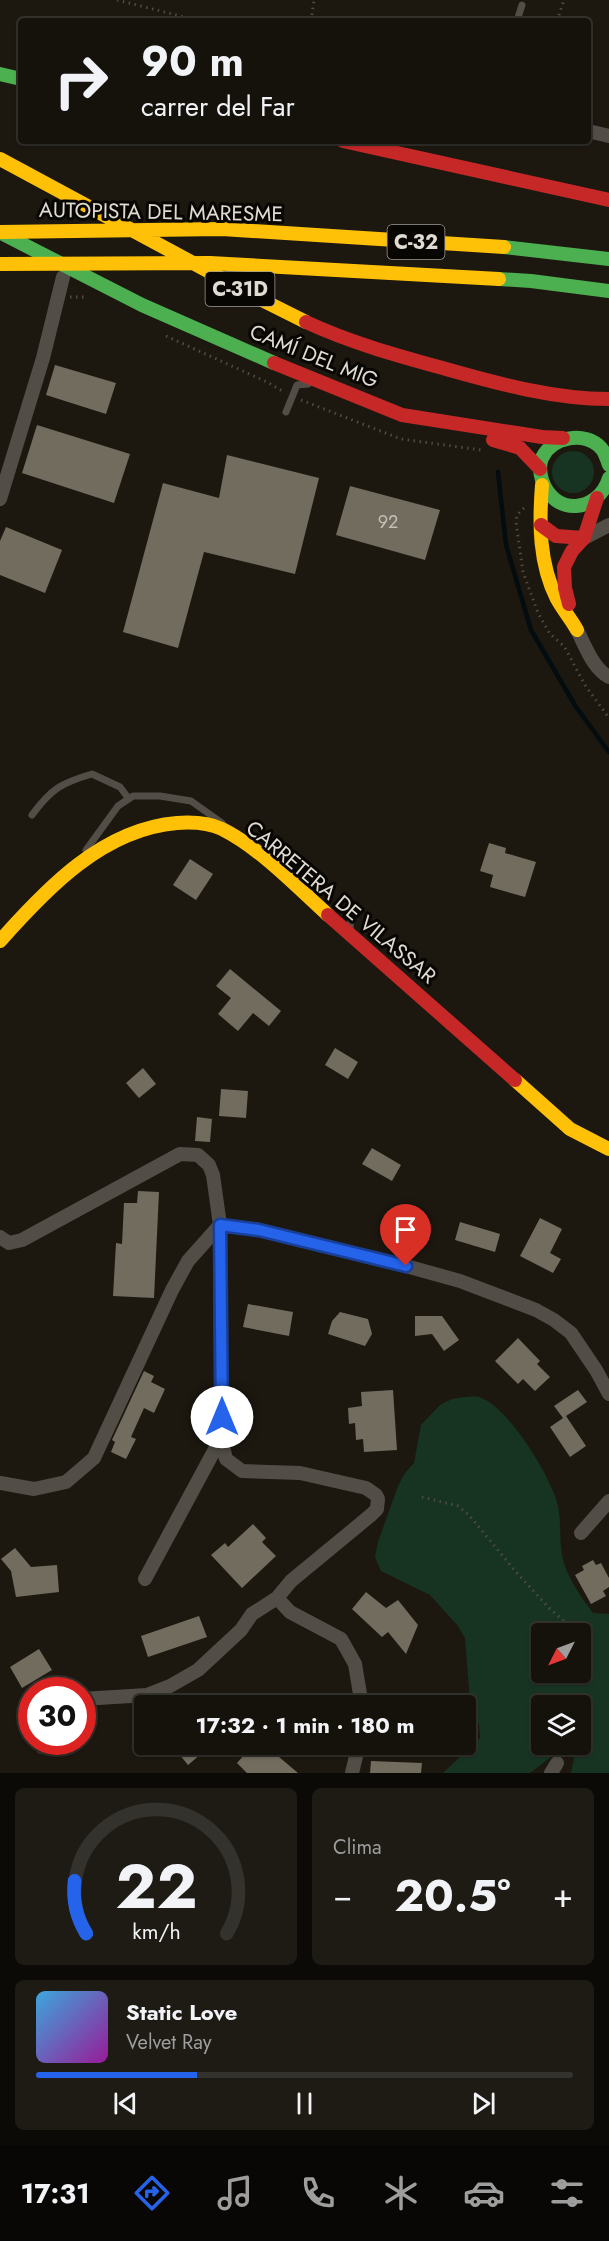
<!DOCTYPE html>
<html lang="es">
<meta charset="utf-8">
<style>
:root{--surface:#15120c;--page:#1e1b15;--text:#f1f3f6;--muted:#9d9e9d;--line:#34322d;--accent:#2563eb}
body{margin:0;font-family:Jost,sans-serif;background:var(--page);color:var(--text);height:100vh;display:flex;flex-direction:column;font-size:22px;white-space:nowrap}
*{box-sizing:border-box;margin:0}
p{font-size:20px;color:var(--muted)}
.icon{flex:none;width:33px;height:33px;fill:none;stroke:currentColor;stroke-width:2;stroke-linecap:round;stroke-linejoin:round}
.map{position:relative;height:1773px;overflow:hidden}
.drawer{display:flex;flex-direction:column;gap:15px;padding:15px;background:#0c0a07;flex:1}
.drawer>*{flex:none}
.hud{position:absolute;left:18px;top:18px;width:573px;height:126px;border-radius:6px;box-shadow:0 2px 4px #0004,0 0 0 2px var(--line);background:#15120c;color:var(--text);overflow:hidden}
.needle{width:39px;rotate:228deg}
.buttons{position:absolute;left:531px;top:1623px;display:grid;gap:12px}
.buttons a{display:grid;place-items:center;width:60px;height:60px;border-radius:6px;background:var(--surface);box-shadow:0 2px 4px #0004,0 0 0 2px var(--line);font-size:30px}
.speed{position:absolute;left:18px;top:1677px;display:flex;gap:12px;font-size:30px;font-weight:700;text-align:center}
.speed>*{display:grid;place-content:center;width:78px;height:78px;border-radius:50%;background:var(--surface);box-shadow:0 2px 4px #0004,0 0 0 2px var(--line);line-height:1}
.speed .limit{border:9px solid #d22;background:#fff;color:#111}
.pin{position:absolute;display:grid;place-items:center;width:51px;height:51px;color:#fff;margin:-62px -26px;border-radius:50% 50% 50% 0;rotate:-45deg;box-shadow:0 0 6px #0007}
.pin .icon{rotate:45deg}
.me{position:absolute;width:66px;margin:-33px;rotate:0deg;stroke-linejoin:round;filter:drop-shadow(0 0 4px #0008)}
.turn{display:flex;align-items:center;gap:21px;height:126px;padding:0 24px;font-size:27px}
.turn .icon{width:78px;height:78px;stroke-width:2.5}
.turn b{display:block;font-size:42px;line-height:51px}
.big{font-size:45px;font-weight:700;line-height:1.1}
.drawer .card{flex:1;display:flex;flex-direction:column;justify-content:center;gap:9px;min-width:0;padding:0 21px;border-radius:9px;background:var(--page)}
.drawer .dial{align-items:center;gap:0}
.dial svg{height:156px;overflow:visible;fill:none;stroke:var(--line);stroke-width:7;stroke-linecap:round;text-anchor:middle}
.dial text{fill:var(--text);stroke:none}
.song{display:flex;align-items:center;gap:18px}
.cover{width:72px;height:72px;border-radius:9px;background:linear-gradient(135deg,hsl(200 70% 55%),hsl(300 70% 35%))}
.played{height:6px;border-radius:3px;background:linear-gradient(90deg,var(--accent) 30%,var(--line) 30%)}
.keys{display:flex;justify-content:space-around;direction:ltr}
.heat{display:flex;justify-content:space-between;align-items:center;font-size:33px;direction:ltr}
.drawer .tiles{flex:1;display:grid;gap:15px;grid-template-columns:1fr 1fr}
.card:last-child{grid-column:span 2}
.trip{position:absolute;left:134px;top:1695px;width:342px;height:60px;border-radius:6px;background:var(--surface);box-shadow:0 2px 4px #0004,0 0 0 2px var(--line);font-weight:700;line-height:60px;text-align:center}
.tab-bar{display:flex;height:96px;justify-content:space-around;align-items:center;background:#080705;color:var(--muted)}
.tab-bar .icon{width:42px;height:42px}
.tab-bar .selected{color:var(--accent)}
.tab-bar b{font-size:27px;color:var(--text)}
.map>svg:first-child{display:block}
.green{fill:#173423;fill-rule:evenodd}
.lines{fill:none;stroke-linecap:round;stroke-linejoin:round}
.stream{stroke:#030c0e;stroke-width:4.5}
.building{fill:#726c5f}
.path{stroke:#4e4b45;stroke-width:3;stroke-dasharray:1.5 4.5;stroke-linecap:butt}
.lane{stroke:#524e47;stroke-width:7}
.street{stroke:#524e47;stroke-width:14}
.fast{stroke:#4caf50;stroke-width:14}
.slow{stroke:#ffc107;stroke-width:14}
.jam{stroke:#c62828;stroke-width:14}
.route-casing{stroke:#184099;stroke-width:15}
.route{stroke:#2563eb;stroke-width:10}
.labels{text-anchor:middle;stroke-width:6;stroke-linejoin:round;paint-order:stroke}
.number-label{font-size:18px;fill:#c4bfb5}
.shield{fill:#080602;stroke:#9f9b94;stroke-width:1.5}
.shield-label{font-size:20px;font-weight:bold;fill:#e0dbd2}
.street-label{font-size:21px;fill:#e0dbd2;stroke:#080602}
</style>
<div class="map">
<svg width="609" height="1773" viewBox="0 0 609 1773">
<rect width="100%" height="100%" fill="#1c1810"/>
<path class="green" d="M552 472a21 21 0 1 1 42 0a21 21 0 1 1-42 0Z
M465,1397C469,1397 475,1396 479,1397C508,1406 552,1478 558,1506C562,1526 558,1546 565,1566C571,1583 582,1598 593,1613L609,1614V1773H571L574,1758L567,1748L552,1756L530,1773H443L480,1738L479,1725L470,1700L465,1638L458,1626L430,1595L381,1571L375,1557L378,1542L398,1486L405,1473L414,1463L421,1425L440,1405L452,1399ZM542,1634H580V1672H542ZM542,1706H580V1744H542Z"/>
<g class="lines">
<path class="stream" d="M498,472L506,545L531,630L576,707L609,752"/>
</g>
<path class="building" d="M55,365L116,383L106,414L46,395Z
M37,425L130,454L114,503L22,473Z
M227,455L319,478L295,574L204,552L178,648L123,632L163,483L219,498Z
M350,486L440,510L425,560L336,535Z
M6,527L62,550L45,593L0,575V541Z
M489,843L506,848L505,853L536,862L525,897L490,887L493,875L480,871Z
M190,859L213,874L196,900L173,885Z
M230,969L281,1011L269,1026L253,1013L238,1031L218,1014L231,998L216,986Z
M335,1048L358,1062L348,1079L325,1065Z
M143,1068L156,1084L139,1098L126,1083Z
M221,1089L248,1091L246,1118L219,1116Z
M197,1117L212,1119L210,1142L195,1141Z
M372,1148L401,1165L392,1181L362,1164Z
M138,1191L159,1192L154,1298L113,1296L116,1243L122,1244L124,1203H137Z
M540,1218L562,1229L550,1253L561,1259L553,1273L520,1256Z
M460,1222L500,1234L495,1252L455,1240Z
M248,1304L293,1312L289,1336L243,1327Z
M340,1312L368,1319L372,1334L365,1346L328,1334L332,1321Z
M415,1316H442L459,1340L444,1351L432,1334L415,1336Z
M518,1338L540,1361L537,1364L550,1377L535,1391L523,1379L518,1384L495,1361Z
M144,1371L154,1376L151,1382L165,1389L154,1413L144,1408L131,1437L136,1439L126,1459L111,1452L115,1442L112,1440Z
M393,1390L397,1450L364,1452L363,1439L356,1440L355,1423L349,1424L348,1408L362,1406L361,1392Z
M578,1390L587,1402L563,1418L554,1406Z
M566,1416L586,1446L570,1457L550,1427Z
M253,1524L266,1538L262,1542L276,1556L242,1588L211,1555L225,1543L228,1547Z
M15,1548L31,1567L57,1565L59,1592L16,1597L11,1571L1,1559Z
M593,1560L596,1565L601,1563L609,1578V1587L603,1591L606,1596L591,1604L575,1575L584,1570L582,1566Z
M366,1592L386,1608L398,1600L418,1625L406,1654L388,1632L382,1637L352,1609Z
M199,1616L207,1637L148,1657L141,1636Z
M39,1649L52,1670L22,1688L10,1667Z
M171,1744H213L188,1765Z
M254,1744H278L272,1751L298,1773H247L237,1763Z
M371,1761L422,1763L421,1773H370Z"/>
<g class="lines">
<path class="path" d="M117,0L200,21
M311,21L314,0
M557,21L564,0
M70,297H84
M166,336L267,382L284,392
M301,400L401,439L481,450
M524,508L517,515L516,522L523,572L538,613L550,634L564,646L585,685L609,718
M422,1497L458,1506L469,1515L516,1572L549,1608L579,1634
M580,1635L584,1638L580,1657"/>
<path class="lane" d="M517,21L522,5
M286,412L297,385L308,384
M32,815C51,789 61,783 92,774L120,787L129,799
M86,850L118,806L133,796H160L191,801L222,823
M350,930L351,915"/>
<path class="street" d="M588,131L609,136
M0,499L43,358L63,277
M584,538L609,525
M577,630C585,645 593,669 609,677
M0,1237L9,1243L22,1240L180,1154L198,1155L209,1165L213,1175L220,1225L221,1438L226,1459L242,1471L300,1473L366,1488L376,1495L378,1499L377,1509L371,1515L291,1581L277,1598L290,1612L341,1639L355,1664L362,1706
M0,1483L34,1489L66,1482L94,1458L172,1290L188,1261L220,1225L259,1230L406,1266L460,1281L536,1310L554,1320L571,1333L596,1370L609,1394
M581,1533L609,1501
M145,1579L221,1438
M82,1699L147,1695L170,1686L198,1670L241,1630L252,1614L277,1598
M42,1747L46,1742
M352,1773L359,1744
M551,1773L557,1763"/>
<path class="fast" d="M0,74L21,79
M1,233L142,305L274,363
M504,247L609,259
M499,279L531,281L609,291
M609,465C607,460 605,452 601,448C586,431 552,436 542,458C539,465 540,473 542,480C554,517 598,513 609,478"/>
<path class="slow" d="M0,159L258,298L306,322
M0,232L222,229L504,247
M0,264L210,263L499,279
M542,485C539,523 539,564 557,599C563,610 571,619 577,630
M0,941C47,888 103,829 177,823C191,822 209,823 222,829C260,848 296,886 328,915
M515,1080L570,1129L609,1149"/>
<path class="jam" d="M343,141L609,200
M306,322C351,343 399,356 446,369C499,384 554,399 609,399
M274,363L402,415L542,437L563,438
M493,440L520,448L540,469
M541,525L556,536L584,538
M569,604L565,588L564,567L572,551L584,538L597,498
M328,915L515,1080"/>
</g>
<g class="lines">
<defs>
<path id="route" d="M222,1417L220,1225L259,1230L406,1266"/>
</defs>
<use href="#route" class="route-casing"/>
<use href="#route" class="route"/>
</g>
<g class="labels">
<g class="number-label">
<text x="388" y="528">92</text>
</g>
<g class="shield">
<rect x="387.5" y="225" width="57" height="34" rx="4.5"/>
<rect x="205.5" y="272" width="69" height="34" rx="4.5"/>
</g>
<g class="shield-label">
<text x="416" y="249">C-32</text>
<text x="240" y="296">C-31D</text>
</g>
<g class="street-label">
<text transform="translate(161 212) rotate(1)" y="7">AUTOPISTA DEL MARESME</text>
<text transform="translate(314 356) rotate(22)" y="7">CAMÍ DEL MIG</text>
<text transform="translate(341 902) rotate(40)" y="7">CARRETERA DE VILASSAR</text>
</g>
</g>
</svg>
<div class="buttons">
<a><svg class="needle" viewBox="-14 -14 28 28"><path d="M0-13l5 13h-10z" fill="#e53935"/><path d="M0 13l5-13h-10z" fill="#9d9e9d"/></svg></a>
<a><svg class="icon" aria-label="layers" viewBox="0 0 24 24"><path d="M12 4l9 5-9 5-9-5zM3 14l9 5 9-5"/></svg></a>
</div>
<div class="speed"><div class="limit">30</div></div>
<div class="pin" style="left:406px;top:1266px;background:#d93025"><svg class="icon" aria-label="arrive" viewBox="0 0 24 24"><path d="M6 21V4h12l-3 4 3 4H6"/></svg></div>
<svg class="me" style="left:222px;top:1417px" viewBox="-20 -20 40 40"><circle r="19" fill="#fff"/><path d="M0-13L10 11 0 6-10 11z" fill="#2563eb"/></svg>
<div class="trip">17:32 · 1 min · 180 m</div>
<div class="hud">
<div class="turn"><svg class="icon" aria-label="right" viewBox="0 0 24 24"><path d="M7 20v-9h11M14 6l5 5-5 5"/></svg><div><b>90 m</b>carrer del Far</div></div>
</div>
</div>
<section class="drawer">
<div class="tiles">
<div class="card dial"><svg viewBox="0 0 100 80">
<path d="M14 69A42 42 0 1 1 86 69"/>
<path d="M14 69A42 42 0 0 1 8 42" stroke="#2563eb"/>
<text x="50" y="56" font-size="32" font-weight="700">22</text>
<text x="50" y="72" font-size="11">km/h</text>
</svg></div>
<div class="card"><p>Clima</p>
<div class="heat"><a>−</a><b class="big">20.5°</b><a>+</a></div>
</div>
<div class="card">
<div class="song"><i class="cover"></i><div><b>Static Love</b><p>Velvet Ray</p></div></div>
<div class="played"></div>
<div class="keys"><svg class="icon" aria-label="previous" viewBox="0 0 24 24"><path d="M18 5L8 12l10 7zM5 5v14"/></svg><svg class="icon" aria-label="pause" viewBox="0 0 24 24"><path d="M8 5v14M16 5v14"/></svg><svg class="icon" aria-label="next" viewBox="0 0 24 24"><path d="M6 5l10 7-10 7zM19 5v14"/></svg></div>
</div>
</div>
</section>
<nav class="tab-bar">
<b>17:31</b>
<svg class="icon selected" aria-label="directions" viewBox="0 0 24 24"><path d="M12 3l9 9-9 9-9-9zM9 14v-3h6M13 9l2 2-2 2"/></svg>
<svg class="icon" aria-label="music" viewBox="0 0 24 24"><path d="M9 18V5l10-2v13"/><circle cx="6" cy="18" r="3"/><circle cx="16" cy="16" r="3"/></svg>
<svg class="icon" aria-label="phone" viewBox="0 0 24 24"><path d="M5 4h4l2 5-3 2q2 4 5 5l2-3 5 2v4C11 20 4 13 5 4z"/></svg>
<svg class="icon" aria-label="climate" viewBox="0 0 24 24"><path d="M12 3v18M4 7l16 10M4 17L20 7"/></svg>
<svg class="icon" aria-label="car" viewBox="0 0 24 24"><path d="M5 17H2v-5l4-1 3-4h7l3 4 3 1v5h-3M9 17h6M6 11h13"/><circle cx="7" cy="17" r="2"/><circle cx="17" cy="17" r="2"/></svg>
<svg class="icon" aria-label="filters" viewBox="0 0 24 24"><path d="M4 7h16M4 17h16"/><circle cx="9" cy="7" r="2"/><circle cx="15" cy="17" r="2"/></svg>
</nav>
